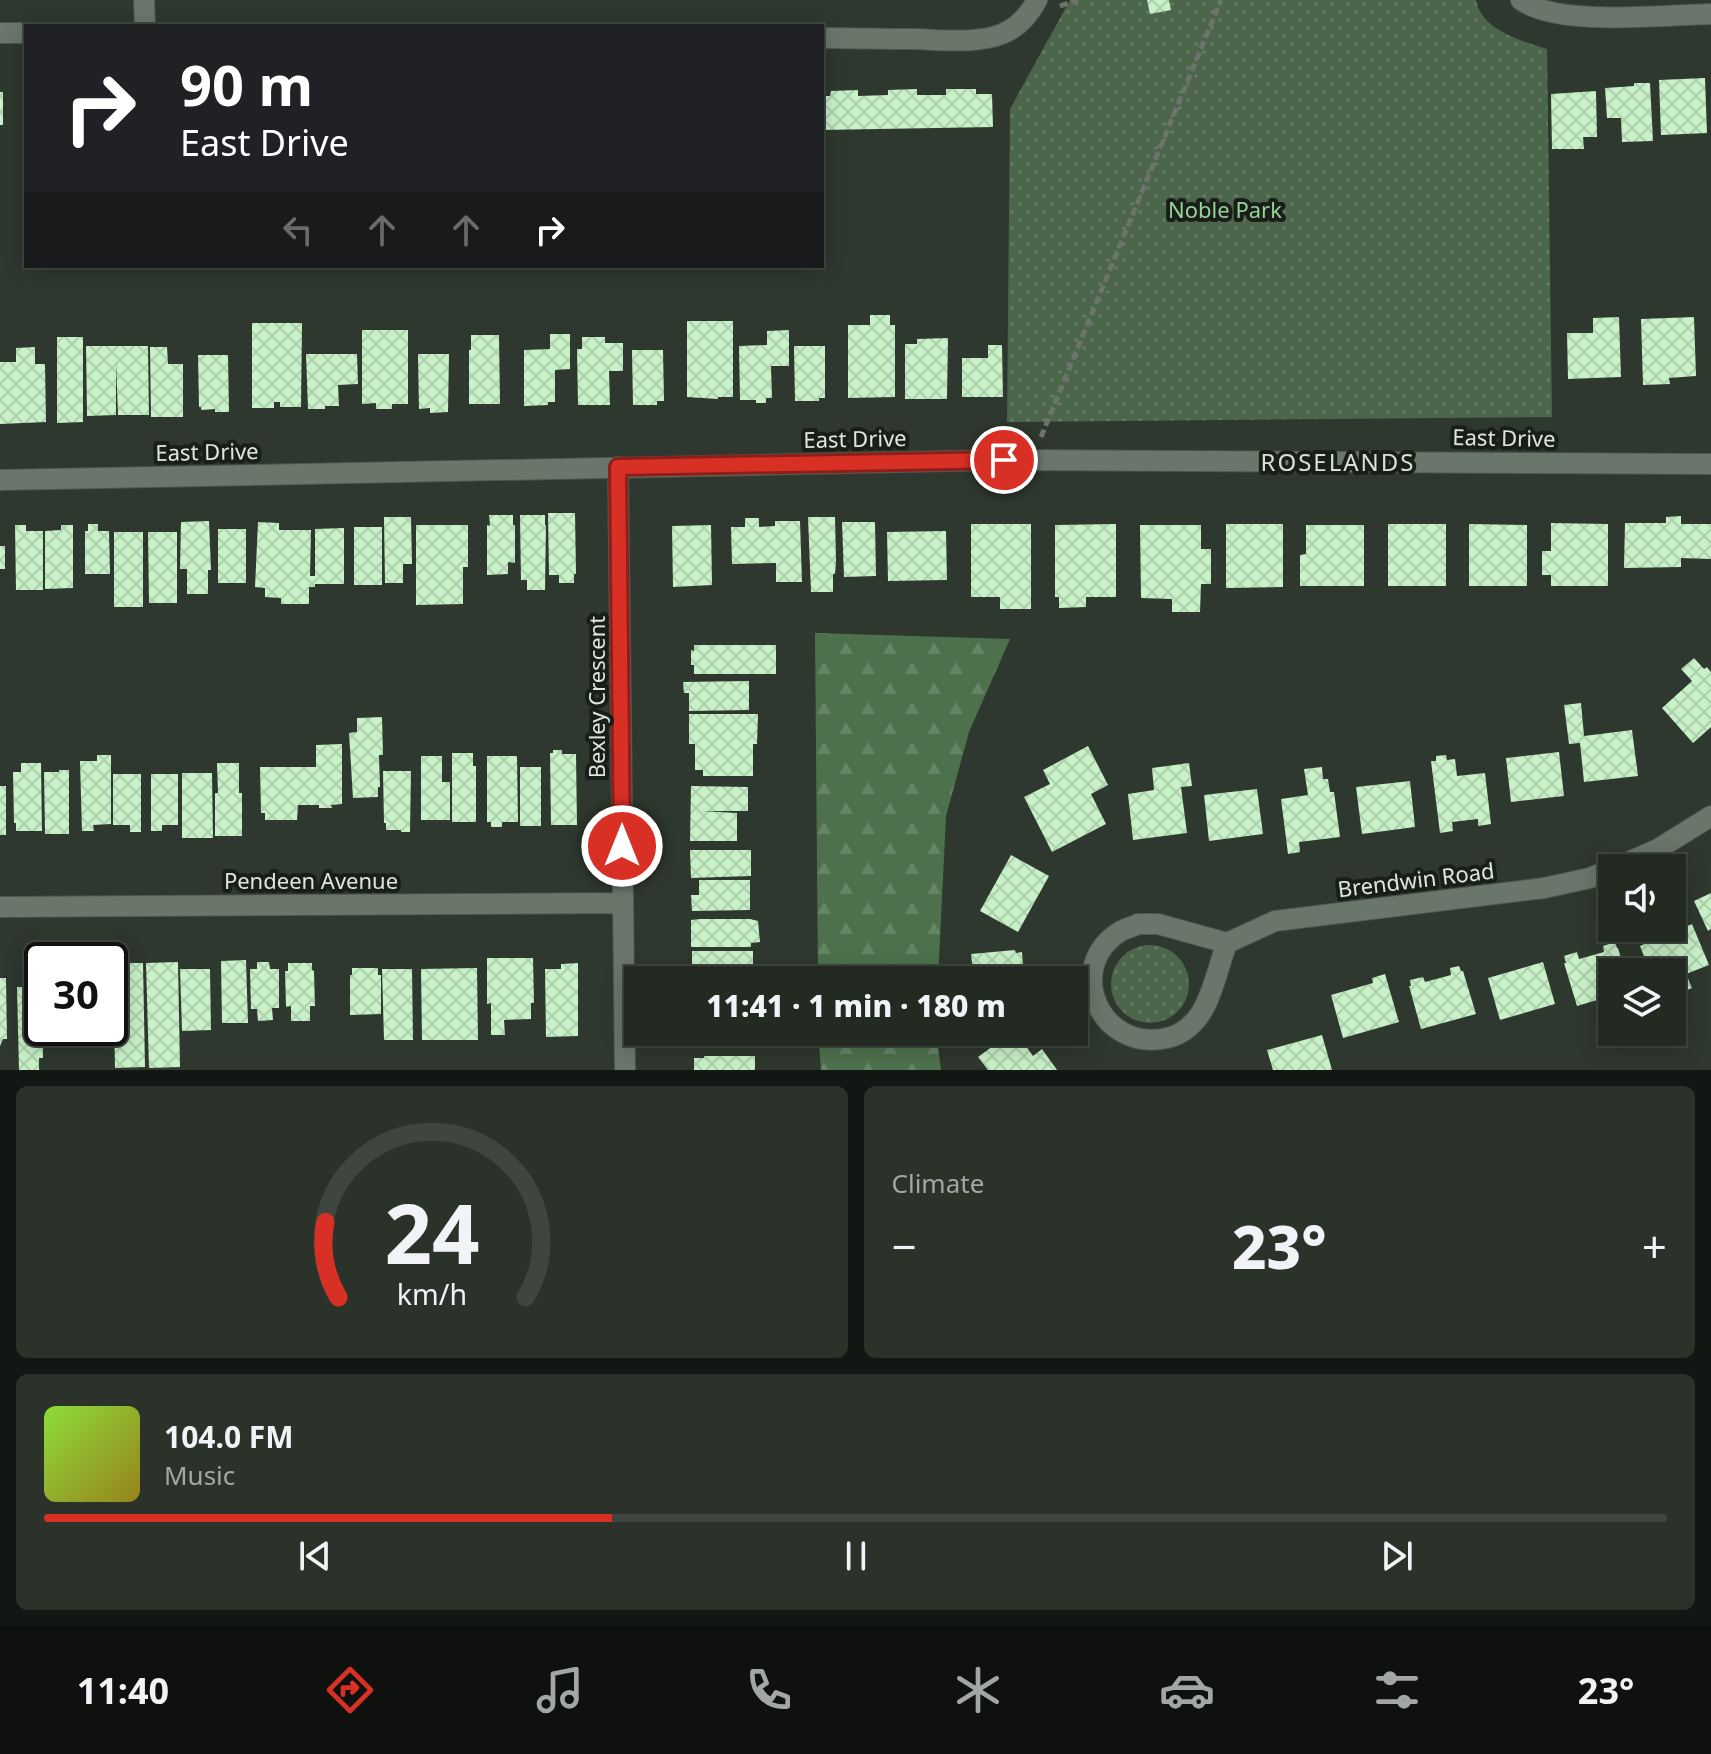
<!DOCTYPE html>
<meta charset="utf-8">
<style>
:root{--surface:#222a22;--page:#2a322a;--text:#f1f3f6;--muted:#a2a7a5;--line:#3f4640;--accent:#d93025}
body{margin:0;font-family:"Noto Sans",sans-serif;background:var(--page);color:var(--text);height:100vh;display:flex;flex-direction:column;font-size:30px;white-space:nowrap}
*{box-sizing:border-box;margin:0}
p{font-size:26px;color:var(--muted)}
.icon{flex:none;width:44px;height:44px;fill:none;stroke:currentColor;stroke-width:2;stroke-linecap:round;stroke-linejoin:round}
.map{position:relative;height:1070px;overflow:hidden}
.panel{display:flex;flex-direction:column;gap:16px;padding:16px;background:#131713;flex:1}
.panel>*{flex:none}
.guide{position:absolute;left:24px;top:24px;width:800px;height:244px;border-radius:0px;box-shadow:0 4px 20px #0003,0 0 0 2px var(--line);background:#202124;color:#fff;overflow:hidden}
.tools{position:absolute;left:1598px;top:854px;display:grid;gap:16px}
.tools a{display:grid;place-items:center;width:88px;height:88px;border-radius:0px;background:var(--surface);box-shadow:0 4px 20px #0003,0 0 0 2px var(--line);font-size:40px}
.speed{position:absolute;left:24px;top:942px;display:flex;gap:16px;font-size:40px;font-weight:700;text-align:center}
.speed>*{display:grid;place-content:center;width:104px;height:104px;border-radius:50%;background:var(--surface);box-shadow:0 4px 20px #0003,0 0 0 2px var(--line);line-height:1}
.speed .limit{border:4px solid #111;border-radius:12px;background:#fff;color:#111}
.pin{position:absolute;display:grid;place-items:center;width:68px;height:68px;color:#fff;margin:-34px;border:4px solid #fff;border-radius:50%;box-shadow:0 2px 8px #0007}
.me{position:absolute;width:88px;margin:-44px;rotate:0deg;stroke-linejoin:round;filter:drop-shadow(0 0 6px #0008)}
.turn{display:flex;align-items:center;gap:28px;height:168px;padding:0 24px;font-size:36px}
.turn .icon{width:104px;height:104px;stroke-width:2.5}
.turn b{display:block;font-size:56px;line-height:68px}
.lanes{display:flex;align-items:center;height:76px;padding:0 24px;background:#0003;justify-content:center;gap:40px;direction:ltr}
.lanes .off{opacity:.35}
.big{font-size:60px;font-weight:800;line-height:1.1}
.panel .tile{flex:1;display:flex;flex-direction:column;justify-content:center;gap:12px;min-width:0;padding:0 28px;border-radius:12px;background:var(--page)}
.panel .dial{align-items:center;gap:0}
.dial svg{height:208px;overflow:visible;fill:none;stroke:var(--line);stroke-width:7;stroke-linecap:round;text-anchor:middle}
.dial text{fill:var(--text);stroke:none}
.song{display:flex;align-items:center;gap:24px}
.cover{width:96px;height:96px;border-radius:12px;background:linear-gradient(135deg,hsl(90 70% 55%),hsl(50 70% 35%))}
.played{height:8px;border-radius:4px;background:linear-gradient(90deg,var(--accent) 35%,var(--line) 35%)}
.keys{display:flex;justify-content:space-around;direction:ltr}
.heat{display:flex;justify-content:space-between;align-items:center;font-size:44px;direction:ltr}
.panel .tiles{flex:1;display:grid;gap:16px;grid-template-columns:1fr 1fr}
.tile:last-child{grid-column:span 2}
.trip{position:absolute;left:624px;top:966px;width:464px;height:80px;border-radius:0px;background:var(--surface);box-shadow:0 4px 20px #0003,0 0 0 2px var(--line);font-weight:800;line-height:80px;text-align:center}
.tab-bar{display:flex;height:128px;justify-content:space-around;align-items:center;background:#0e110e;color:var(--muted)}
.tab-bar .icon{width:56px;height:56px}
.tab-bar .on{color:var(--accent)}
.tab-bar b{font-size:36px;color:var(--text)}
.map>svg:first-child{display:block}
.forest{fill:url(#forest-firs)}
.park{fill:url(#park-dots)}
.building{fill:url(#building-cross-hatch)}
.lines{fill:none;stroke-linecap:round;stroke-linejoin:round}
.street-casing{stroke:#4e564e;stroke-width:22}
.path{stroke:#6c746c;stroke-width:5;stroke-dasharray:8 4;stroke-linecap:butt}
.street{stroke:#6b766b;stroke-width:20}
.route-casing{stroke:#8d1f18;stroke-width:20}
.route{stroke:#d93025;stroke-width:14}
.labels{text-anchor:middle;stroke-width:8;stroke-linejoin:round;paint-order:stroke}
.park-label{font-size:22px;fill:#97d298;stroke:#191e19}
.street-label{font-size:22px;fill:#dfe5df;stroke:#191e19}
.neighbourhood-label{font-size:24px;letter-spacing:2px;fill:#d4e1d3;stroke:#191e19}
</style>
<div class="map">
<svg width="1711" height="1070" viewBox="0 0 1711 1070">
<defs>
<pattern id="forest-firs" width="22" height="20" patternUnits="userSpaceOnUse" patternTransform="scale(2)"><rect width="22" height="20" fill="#4d714d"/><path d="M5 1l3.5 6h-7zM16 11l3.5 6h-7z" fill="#668566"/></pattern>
<pattern id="park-dots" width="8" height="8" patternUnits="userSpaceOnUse" patternTransform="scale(2)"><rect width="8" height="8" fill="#4b664b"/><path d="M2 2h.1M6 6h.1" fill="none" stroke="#647c64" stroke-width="1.8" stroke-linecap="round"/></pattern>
<pattern id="building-cross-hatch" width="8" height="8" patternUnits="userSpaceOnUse" patternTransform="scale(2)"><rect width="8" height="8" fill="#c8f1c8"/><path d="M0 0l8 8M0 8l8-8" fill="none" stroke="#adcfad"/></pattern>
</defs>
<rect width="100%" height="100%" fill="#2e382e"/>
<path class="forest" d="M815,633L1010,639L969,732L946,816L938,980H818Z
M818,1032H936L941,1070H821Z"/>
<path class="park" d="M1070,0H1476C1481,30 1522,41 1547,49L1552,417L1007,422L1010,109Z
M1111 984a39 39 0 1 1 78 0a39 39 0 1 1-78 0Z"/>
<path class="building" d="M1147,0H1169L1171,10L1150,14Z
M1705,78L1707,133L1661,135L1659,80Z
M1634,83H1650L1653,141L1622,142L1621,118H1607L1605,88L1634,86Z
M917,89V95H946V89H976V94H992L993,127L822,130V96H830L831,91L858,90V96L888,95V90Z
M1596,91L1597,137H1583L1584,149H1552L1551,94Z
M0,92H3V125H0Z
M870,315H890V325H895V397L848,398V325H870Z
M1619,317L1621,377L1568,379L1567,333H1593V318Z
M1694,317L1696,376L1669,378L1670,384L1643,385L1641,319Z
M687,321H733V397H718V399L687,397Z
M252,323H302L301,407H280V402H274V408H252Z
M362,330H408V404H392V409H376V403L362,404Z
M789,330V366H771L772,398H766V403H756V400H740L739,346L767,345V331Z
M550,334H570V369L555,370V402H548V405L524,406V350L550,349Z
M471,335H499L500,404H469V350H471Z
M57,337H83V422L57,423Z
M582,337H605V343H623V371H609L610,405H578L577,349H582Z
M948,338L947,399H905V344H917V339Z
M988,345H1002L1003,397H962V358H988Z
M86,346H148L149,415H118L116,362V415L87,416Z
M794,346H825V398H819V401H795Z
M35,347V364H45L46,422L0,424V362H16V348Z
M150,347H167L168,364H183V417H151Z
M632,350H663L664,401H657V405H633Z
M306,354H357L358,384L338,385L339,406H325V409H308Z
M418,354H449L448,412L430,413V408L419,409Z
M198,355H228L229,412H215V409L201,410V407H199Z
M548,513H575L576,574H574V583H559V575H549Z
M489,515H513V525H515V563L508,562V574L487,575V525L490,526Z
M520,515H545V525H546L545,590H527V580H521Z
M1681,516V524H1711V559L1681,558V567L1624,568L1625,523H1666V517Z
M384,517H411L412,564H403V583H385Z
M808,517H835L836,561L835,574H833V592H811Z
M745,518H759V527L775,526V521H800L802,582H776V563L732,564L731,527H745Z
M209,521L211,570H208V594H187V569H180L181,522Z
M258,522L279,523V530H311L310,576H315V529L344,528V584H315V587H309V604H281V598L265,597V588L255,587Z
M842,522H875L876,576L844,577Z
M1551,523L1608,524V586H1551V575H1542V551H1551Z
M88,524H98V531H109L110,574H85V531H88Z
M971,524H1031V609H1000V597H971Z
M1116,524V597H1086V607L1059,608V597H1055V525Z
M1226,524H1283V587L1226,588Z
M1388,524H1446V586H1388Z
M1469,524L1527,525V586H1469Z
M15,525H26V531H43V590H16Z
M61,525H73V588L45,589V531L61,530Z
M416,525H468V567H463V604L416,605Z
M711,525L712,585L673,587L672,526Z
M1140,525H1201V549H1211V584H1201L1200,612H1172V599L1141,598Z
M1306,525H1364V586H1300V555L1306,554Z
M354,527H382V585H354Z
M218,529H246V583H218Z
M946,531L947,580L888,581L887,532Z
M114,532H143V607H114Z
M148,532H177V603H149Z
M0,546H5V569H0Z
M694,645H776V674H694V665H691V650L694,651Z
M1694,658L1704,669L1707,667L1711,672V727L1693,743L1662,708L1692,681L1681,669Z
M749,681V710L689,711V693H684L683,682Z
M1581,703L1584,736L1632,730L1638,776L1584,782L1580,743L1569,744L1564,705Z
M689,714H758L757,744H753V776H703V770H695V744H689Z
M382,717L383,755H379L380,787H378V797L353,798L349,733L357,732V718Z
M342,744V804L331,805L332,808H319V805H298L297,820H265V813H261L260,767H316V745Z
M1088,746L1108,785L1091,794L1106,824L1052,852L1024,797L1050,784L1043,770Z
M553,750H562V754H576L577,825H551L550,753H553Z
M1559,752L1564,796L1511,802L1506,758Z
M452,753H473V766H476V822H452Z
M97,755H111V824L93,825L94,831H82L80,761H97Z
M1446,755L1447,760L1455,759L1457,776L1485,773L1491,824L1478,826V819L1452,822L1453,831L1440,833L1431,761H1436V756Z
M421,756H442V782H450V820H421Z
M487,756H517L518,822H502V827H491V822H487Z
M21,763H41L42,831H16V823H14L13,772H21Z
M217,763H239V793H242V836H215V793H218Z
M1189,763L1192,786L1181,787L1187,833L1133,840L1128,794L1154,790L1152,768Z
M520,767H541V826H520Z
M1322,767L1323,779H1328L1330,792H1334L1340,837L1299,842L1300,852L1288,854L1281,799L1308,795L1304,769Z
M59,770H69V834H45L44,772H59Z
M383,771H411L410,832H401V830H386V823H384Z
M182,773H212L213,838H182Z
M113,774H141V832H130V825H113Z
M151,774H178V825H162V831H151Z
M1410,781L1415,827L1362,834L1356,787Z
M0,786H6V835H0Z
M691,786L748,787V811H701L737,813V841H690Z
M1257,789L1263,834L1209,841L1204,795Z
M690,850H751V876L691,878Z
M1011,855L1049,876L1018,932L980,911Z
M699,880H750V910L692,911L691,895H699Z
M1711,893V929L1708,931L1694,901Z
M700,919H750L758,921L760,942L751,943V947H691V920Z
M1692,924L1709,965L1686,974L1692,988L1672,996V972H1650L1640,946Z
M1615,942L1617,948H1618L1625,972H1612V1012L1608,1013L1604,998L1577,1006L1564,963H1566L1564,956L1577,952L1579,959L1604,952L1603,946Z
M1015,950L1016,953L1022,952L1023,965H1017L1018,980H974L971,954Z
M692,951H753V975H692Z
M487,958H533L534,1003H531V1019L504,1020L505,1035H491V1003L487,1004Z
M246,960L248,1023H222L221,961Z
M178,962L180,1067L149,1068L146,963Z
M257,962H269L270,969H279V1008H272L273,1020L258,1021L257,1009H251L250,969H257Z
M1543,962L1555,1004L1500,1020L1488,978Z
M113,963H143L145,1067L115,1068Z
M288,963H312V970L314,971L315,1006H310V1021H291V1006L286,1007L285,971H288Z
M578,963V1036L546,1037L545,969H561V964Z
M1459,966L1461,971H1463L1476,1014L1421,1029L1409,986H1411L1410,980L1423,977L1425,982L1451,975L1450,968Z
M352,968H378V975H381V1014L350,1015V975H352Z
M477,968L478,1040H422L421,969Z
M180,969H210L211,1030L182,1031Z
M382,969H412L413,1040H384Z
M1385,974L1399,1022L1343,1038L1331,995L1373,983L1372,978Z
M0,978H6L7,1039H3L0,1046Z
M17,987H42L43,1058H39V1070H19Z
M698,1032H768V1048H698Z
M1012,1032H1016L1033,1056L1042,1049L1057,1070H988L978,1057Z
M1322,1035L1332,1070H1273L1267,1050Z
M704,1056H755V1070H694V1058H704Z"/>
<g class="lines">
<defs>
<path id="street" d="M144,0L145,26
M1521,0C1558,27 1664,15 1711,14
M0,33H26
M822,38C853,38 884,39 916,39C943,40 976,44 1002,34C1019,27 1029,15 1037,0
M618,467L625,1070
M0,480L1004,460L1711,464
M1615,868L1658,849L1711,816
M0,907L622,903
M1138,924H1158L1227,943C1219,964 1213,994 1201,1013C1193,1025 1181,1035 1167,1038C1099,1053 1063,966 1121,931C1126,928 1133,927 1138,924Z
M1227,943L1275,921L1544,888L1590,878L1612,869"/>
</defs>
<use href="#street" class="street-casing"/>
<path class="path" d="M1060,6L1078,0
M1041,437L1221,0"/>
<use href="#street" class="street"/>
</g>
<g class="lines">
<defs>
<path id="route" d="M622,846L618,467L1004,460"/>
</defs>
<use href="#route" class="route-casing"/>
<use href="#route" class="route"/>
</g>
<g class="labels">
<g class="park-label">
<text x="1225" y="218">Noble Park</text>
</g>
<g class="street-label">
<text transform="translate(1504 438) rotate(1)" y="8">East Drive</text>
<text transform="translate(855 439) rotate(-1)" y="8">East Drive</text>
<text transform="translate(207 452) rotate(-1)" y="8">East Drive</text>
<text transform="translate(597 697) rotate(-90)" y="8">Bexley Crescent</text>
<text transform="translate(1416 880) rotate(-7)" y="8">Brendwin Road</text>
<text x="311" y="889">Pendeen Avenue</text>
</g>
<g class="neighbourhood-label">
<text x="1338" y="471">ROSELANDS</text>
</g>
</g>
</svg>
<div class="tools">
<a><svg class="icon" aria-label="sound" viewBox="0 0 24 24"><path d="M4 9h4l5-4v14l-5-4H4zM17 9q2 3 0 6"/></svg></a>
<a><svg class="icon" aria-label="layers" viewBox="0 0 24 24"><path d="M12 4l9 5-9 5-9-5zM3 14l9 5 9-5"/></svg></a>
</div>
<div class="speed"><div class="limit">30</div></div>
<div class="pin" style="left:1004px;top:460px;background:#d93025"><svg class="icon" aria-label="arrive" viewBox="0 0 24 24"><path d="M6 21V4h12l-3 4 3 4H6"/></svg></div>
<svg class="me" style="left:622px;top:846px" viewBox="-20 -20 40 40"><circle r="17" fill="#d93025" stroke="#fff" stroke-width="3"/><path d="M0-11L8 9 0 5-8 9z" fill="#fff"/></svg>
<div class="trip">11:41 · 1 min · 180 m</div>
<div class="guide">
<div class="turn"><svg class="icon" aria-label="right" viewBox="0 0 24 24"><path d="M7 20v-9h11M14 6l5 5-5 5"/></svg><div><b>90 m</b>East Drive</div></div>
<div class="lanes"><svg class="icon off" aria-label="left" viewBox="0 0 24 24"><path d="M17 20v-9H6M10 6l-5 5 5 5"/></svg><svg class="icon off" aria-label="ahead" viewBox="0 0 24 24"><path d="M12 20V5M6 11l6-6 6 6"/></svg><svg class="icon off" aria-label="ahead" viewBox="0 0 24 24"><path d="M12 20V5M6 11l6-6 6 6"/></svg><svg class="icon" aria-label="right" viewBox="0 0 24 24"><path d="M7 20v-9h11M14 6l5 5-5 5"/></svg></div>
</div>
</div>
<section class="panel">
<div class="tiles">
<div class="tile dial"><svg viewBox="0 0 100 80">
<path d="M14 69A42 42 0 1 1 86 69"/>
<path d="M14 69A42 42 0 0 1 9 40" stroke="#d93025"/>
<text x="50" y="56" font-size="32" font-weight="700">24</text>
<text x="50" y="72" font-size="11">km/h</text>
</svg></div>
<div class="tile"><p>Climate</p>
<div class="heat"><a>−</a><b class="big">23°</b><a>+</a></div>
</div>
<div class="tile">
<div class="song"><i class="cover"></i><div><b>104.0 FM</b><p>Music</p></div></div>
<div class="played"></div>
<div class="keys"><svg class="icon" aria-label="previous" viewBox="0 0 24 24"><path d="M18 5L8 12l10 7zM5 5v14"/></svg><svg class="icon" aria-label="pause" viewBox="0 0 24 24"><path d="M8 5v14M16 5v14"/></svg><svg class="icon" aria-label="next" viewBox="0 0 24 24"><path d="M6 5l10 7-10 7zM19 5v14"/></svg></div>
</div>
</div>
</section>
<nav class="tab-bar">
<b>11:40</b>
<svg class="icon on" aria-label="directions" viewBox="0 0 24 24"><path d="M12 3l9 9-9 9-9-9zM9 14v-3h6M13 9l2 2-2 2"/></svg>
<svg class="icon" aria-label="music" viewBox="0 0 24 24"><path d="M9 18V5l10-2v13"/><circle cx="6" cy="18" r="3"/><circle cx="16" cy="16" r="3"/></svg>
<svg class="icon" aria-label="phone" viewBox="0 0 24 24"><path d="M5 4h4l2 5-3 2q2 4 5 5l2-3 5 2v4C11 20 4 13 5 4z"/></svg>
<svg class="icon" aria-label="climate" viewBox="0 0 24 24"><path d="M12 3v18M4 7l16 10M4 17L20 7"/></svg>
<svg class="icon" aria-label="car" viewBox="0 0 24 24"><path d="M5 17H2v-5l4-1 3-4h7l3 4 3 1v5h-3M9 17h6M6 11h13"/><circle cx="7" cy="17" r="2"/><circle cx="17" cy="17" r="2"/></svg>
<svg class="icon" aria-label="filters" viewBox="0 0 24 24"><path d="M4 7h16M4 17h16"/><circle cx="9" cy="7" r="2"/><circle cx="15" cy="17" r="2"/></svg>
<b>23°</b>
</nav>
